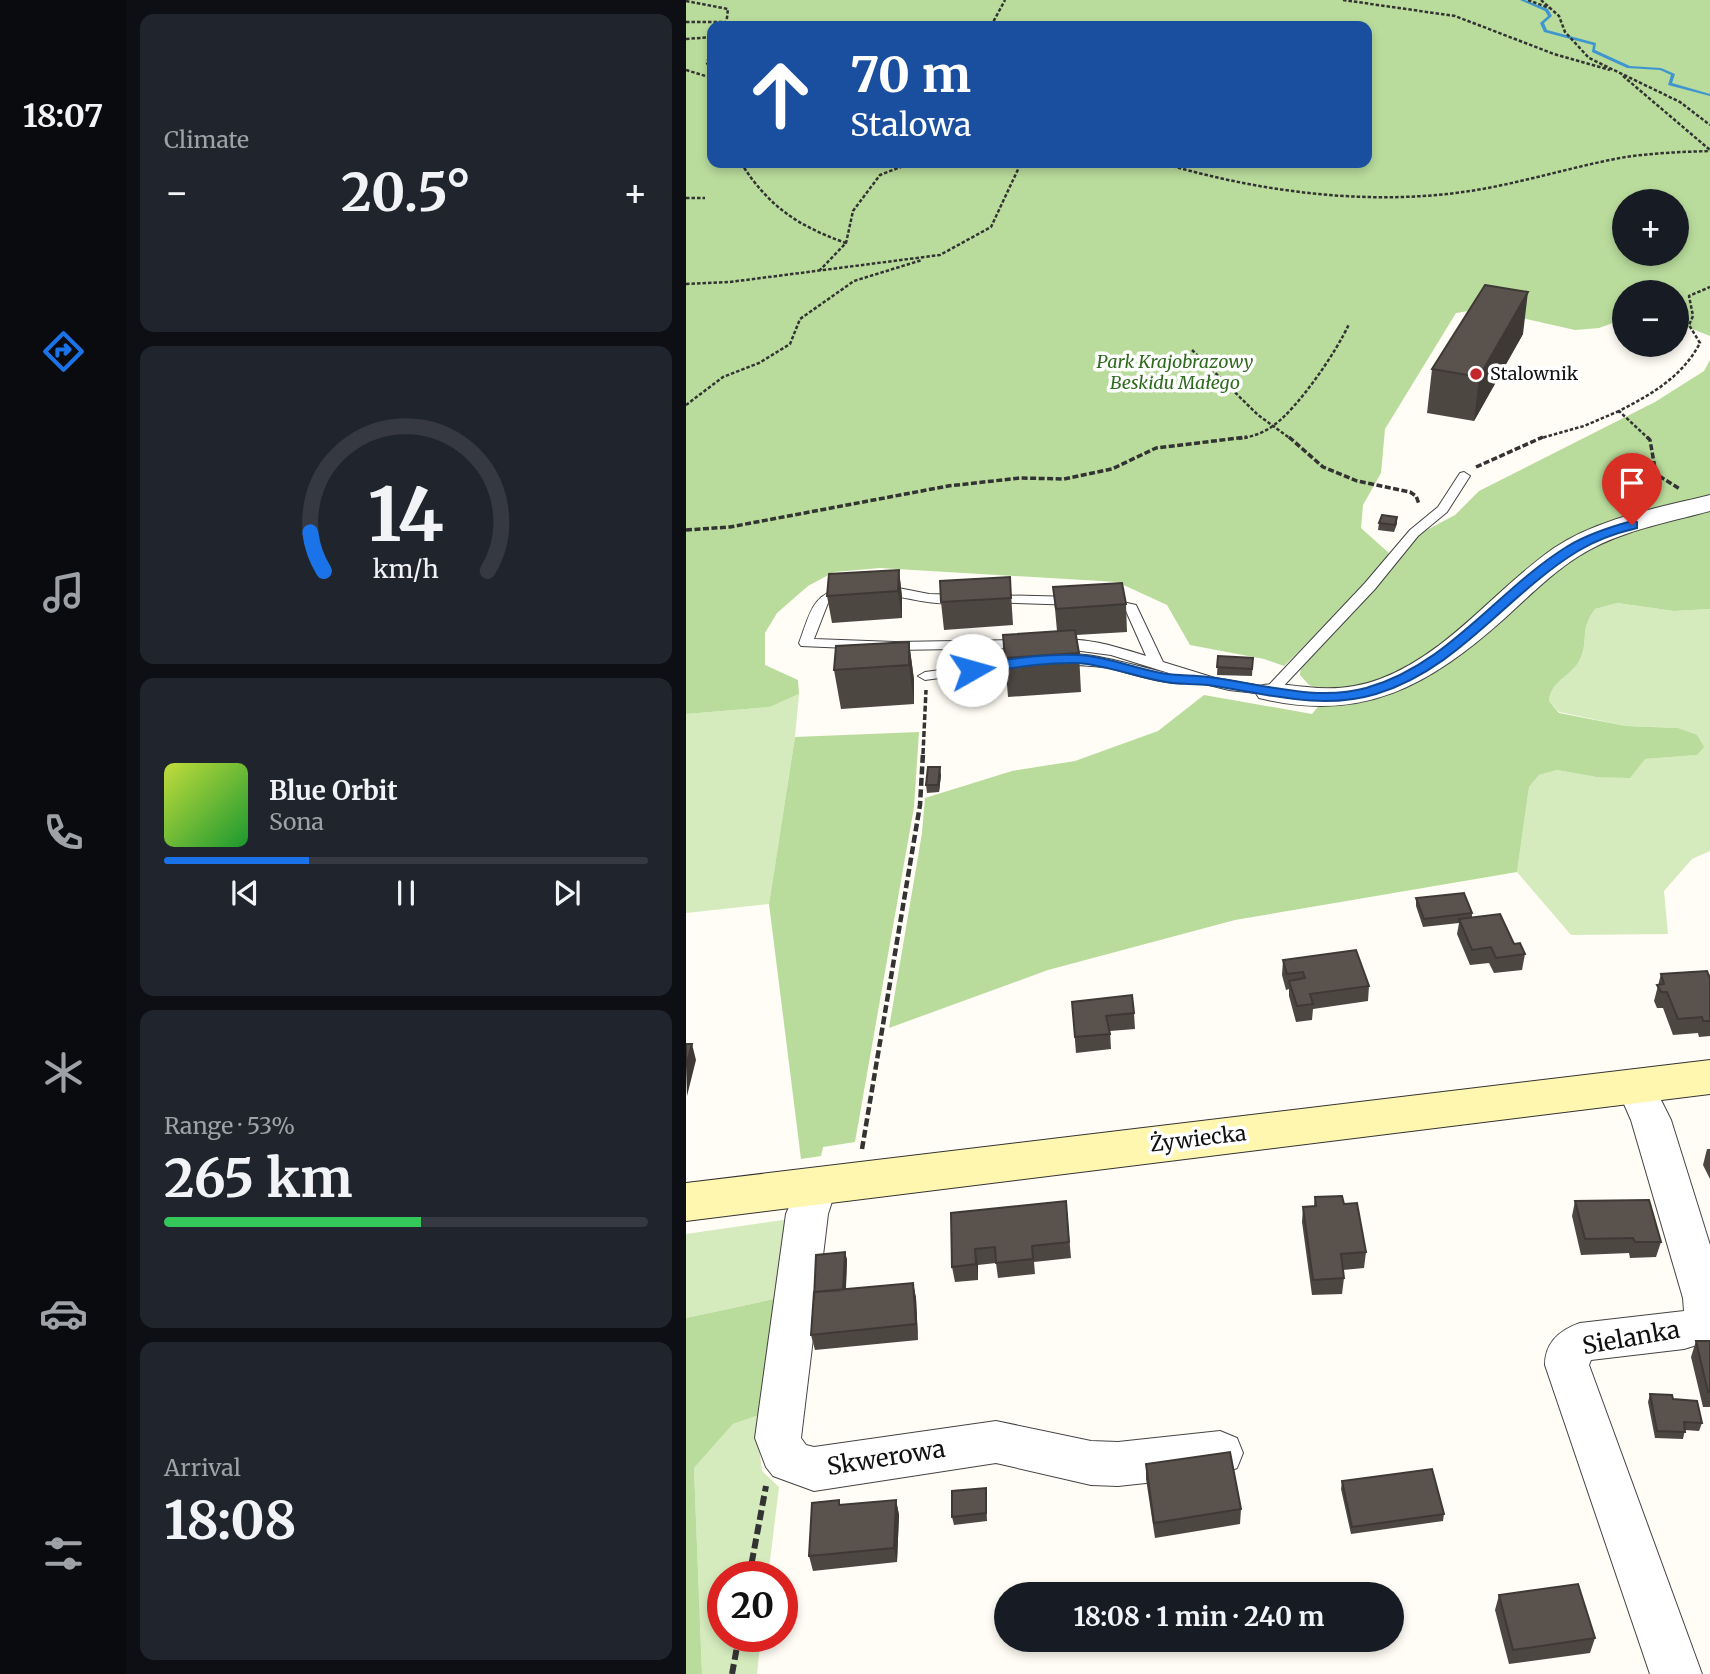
<!DOCTYPE html>
<meta charset="utf-8">
<style>
:root{--surface:#171b24;--page:#20242c;--text:#f1f3f6;--muted:#9ea1a6;--line:#363941;--accent:#1a73e8}
body{margin:0;font-family:Merriweather,serif;background:var(--page);color:var(--text);height:100vh;display:flex;flex-direction:column;font-size:26px;white-space:nowrap}
*{box-sizing:border-box;margin:0}
p{font-size:23px;color:var(--muted)}
.icon{flex:none;width:38px;height:38px;fill:none;stroke:currentColor;stroke-width:2;stroke-linecap:round;stroke-linejoin:round}
.map{position:relative;flex:1;overflow:hidden}
.sheet{display:flex;flex-direction:column;gap:14px;padding:14px;background:#0d0f14;width:560px}
.sheet>*{flex:none}
.guide{position:absolute;left:21px;top:21px;width:665px;height:147px;border-radius:14px;box-shadow:0 4px 10px #0003;background:#1a4fa0;color:#fff;overflow:hidden}
.controls{position:absolute;left:926px;top:189px;display:grid;gap:14px}
.controls a{display:grid;place-items:center;width:77px;height:77px;border-radius:50%;background:var(--surface);box-shadow:0 4px 10px #0003;font-size:35px}
.speed{position:absolute;left:21px;top:1561px;display:flex;gap:14px;font-size:35px;font-weight:700;text-align:center}
.speed>*{display:grid;place-content:center;width:91px;height:91px;border-radius:50%;background:var(--surface);box-shadow:0 4px 10px #0003;line-height:1}
.speed .limit{border:10px solid #d22;background:#fff;color:#111}
.pin{position:absolute;display:grid;place-items:center;width:60px;height:60px;color:#fff;margin:-72px -30px;border-radius:50% 50% 50% 0;rotate:-45deg;box-shadow:0 0 7px #0007}
.pin .icon{rotate:45deg}
.me{position:absolute;width:77px;margin:-38px;rotate:83deg;stroke-linejoin:round;filter:drop-shadow(0 0 5px #0008)}
.turn{display:flex;align-items:center;gap:24px;height:147px;padding:0 28px;font-size:32px}
.turn .icon{width:91px;height:91px;stroke-width:2.5}
.turn b{display:block;font-size:49px;line-height:60px}
.big{font-size:52px;font-weight:700;line-height:1.1}
.sheet .card{flex:1;display:flex;flex-direction:column;justify-content:center;gap:10px;min-width:0;padding:0 24px;border-radius:14px;background:var(--page)}
.sheet .dial{align-items:center;gap:0}
.dial svg{height:182px;overflow:visible;fill:none;stroke:var(--line);stroke-width:7;stroke-linecap:round;text-anchor:middle}
.dial text{fill:var(--text);stroke:none}
.song{display:flex;align-items:center;gap:21px}
.cover{width:84px;height:84px;border-radius:10px;background:linear-gradient(135deg,hsl(70 70% 55%),hsl(130 70% 35%))}
.played{height:7px;border-radius:4px;background:linear-gradient(90deg,var(--accent) 30%,var(--line) 30%)}
.keys{display:flex;justify-content:space-around;direction:ltr}
.heat{display:flex;justify-content:space-between;align-items:center;font-size:38px;direction:ltr}
.charge{height:10px;border-radius:5px;background:linear-gradient(90deg,#34c759 53%,var(--line) 0)}
.trip{position:absolute;left:308px;top:1582px;width:410px;height:70px;border-radius:35px;background:var(--surface);box-shadow:0 4px 10px #0003;font-weight:700;line-height:70px;text-align:center}
main{display:flex;flex:1;min-height:0}
.tab-bar{display:flex;flex-direction:column;width:126px;justify-content:space-around;align-items:center;background:#090b0e;color:var(--muted)}
.tab-bar .icon{width:49px;height:49px}
.tab-bar .current{color:var(--accent)}
.tab-bar b{font-size:32px;color:var(--text)}
.map>svg:first-child{display:block}
.green{fill:#d5ebbd}
.forest{fill:#b9dc9c;fill-rule:evenodd}
.lines{fill:none;stroke-linecap:round;stroke-linejoin:round}
.stream{fill:#3f96cf;fill-rule:evenodd}
.service-casing{stroke:#444;stroke-width:2}
.minor-casing{stroke:#444;stroke-width:2}
.secondary-casing{stroke:#333;stroke-width:2}
.path-far3{stroke:#333;stroke-width:2.5;stroke-dasharray:3.5 2;stroke-linecap:butt}
.path-far2{stroke:#333;stroke-width:3.5;stroke-dasharray:6 2.5;stroke-linecap:butt}
.path-far1{stroke:#333;stroke-width:4.5;stroke-dasharray:8 3.5;stroke-linecap:butt}
.path{stroke:#333;stroke-width:6;stroke-dasharray:10 4.5;stroke-linecap:butt}
.service{fill:#fff;fill-rule:evenodd}
.minor{fill:#fff;fill-rule:evenodd}
.secondary{fill:#fff6b0;fill-rule:evenodd}
.wall{fill:#4d4742}
.shaded-wall{fill:#3f3936}
.building{fill:#5a524d;stroke:#3f3936;stroke-width:2}
.route{fill:#1a73e8;stroke:#114b97;stroke-width:2}
.poi-dot{fill:#c4262e;stroke:#fff;stroke-width:2.5}
.labels{text-anchor:middle;stroke-width:7;stroke-linejoin:round;paint-order:stroke}
.far-park-label{font-size:18px;font-style:italic;fill:#2f6b1f;stroke:#fff}
.far-poi-label{font-size:18px;fill:#111;stroke:#fff;text-anchor:start}
.street-label{font-size:21px;fill:#111;stroke:#fff}
.near-street-label{font-size:24px;fill:#111;stroke:#fff}
</style>
<main>
<nav class="tab-bar">
<b>18:07</b>
<svg class="icon current" aria-label="directions" viewBox="0 0 24 24"><path d="M12 3l9 9-9 9-9-9zM9 14v-3h6M13 9l2 2-2 2"/></svg>
<svg class="icon" aria-label="music" viewBox="0 0 24 24"><path d="M9 18V5l10-2v13"/><circle cx="6" cy="18" r="3"/><circle cx="16" cy="16" r="3"/></svg>
<svg class="icon" aria-label="phone" viewBox="0 0 24 24"><path d="M5 4h4l2 5-3 2q2 4 5 5l2-3 5 2v4C11 20 4 13 5 4z"/></svg>
<svg class="icon" aria-label="climate" viewBox="0 0 24 24"><path d="M12 3v18M4 7l16 10M4 17L20 7"/></svg>
<svg class="icon" aria-label="car" viewBox="0 0 24 24"><path d="M5 17H2v-5l4-1 3-4h7l3 4 3 1v5h-3M9 17h6M6 11h13"/><circle cx="7" cy="17" r="2"/><circle cx="17" cy="17" r="2"/></svg>
<svg class="icon" aria-label="filters" viewBox="0 0 24 24"><path d="M4 7h16M4 17h16"/><circle cx="9" cy="7" r="2"/><circle cx="15" cy="17" r="2"/></svg>
</nav>
<section class="sheet">
<div class="card"><p>Climate</p>
<div class="heat"><a>−</a><b class="big">20.5°</b><a>+</a></div>
</div>
<div class="card dial"><svg viewBox="0 0 100 80">
<path d="M14 69A42 42 0 1 1 86 69"/>
<path d="M14 69A42 42 0 0 1 8 52" stroke="#1a73e8"/>
<text x="50" y="56" font-size="32" font-weight="700">14</text>
<text x="50" y="72" font-size="11">km/h</text>
</svg></div>
<div class="card">
<div class="song"><i class="cover"></i><div><b>Blue Orbit</b><p>Sona</p></div></div>
<div class="played"></div>
<div class="keys"><svg class="icon" aria-label="previous" viewBox="0 0 24 24"><path d="M18 5L8 12l10 7zM5 5v14"/></svg><svg class="icon" aria-label="pause" viewBox="0 0 24 24"><path d="M8 5v14M16 5v14"/></svg><svg class="icon" aria-label="next" viewBox="0 0 24 24"><path d="M6 5l10 7-10 7zM19 5v14"/></svg></div>
</div>
<div class="card"><p>Range · 53%</p><b class="big">265 km</b><div class="charge"></div></div>
<div class="card"><p>Arrival</p><b class="big">18:08</b></div>
</section>
<div class="map">
<svg width="1024" height="1674" viewBox="0 0 1024 1674">
<rect width="100%" height="100%" fill="#fffdf5"/>
<path class="green" d="M931,603L988,611L1024,609V851L1006,859L978,891L982,934L885,935L831,872L843,787L853,775L871,770L910,777L959,759L1010,755L992,728L940,726L873,712L863,701C865,679 888,676 895,657C903,637 893,632 909,609Z
M113,694L109,737L83,904L0,913V714L84,707Z
M104,1219L102,1296L0,1318V1234Z
M87,1410L73,1447L76,1471L93,1487L82,1577H37V1636H75L71,1674H16L8,1468L47,1424Z"/>
<path class="forest" d="M0,0H1024V336L991,323L990,292H938V319L913,328L889,330L795,309L770,313L699,429L695,473L677,505L675,528L705,555L677,588L598,666L578,659L504,645L481,605L431,582L194,568L148,572L122,586L91,613L79,633V665L112,680L113,694L84,707L0,714ZM26,26H681V163H26ZM938,201H990V254H938Z
M1024,360V499L917,530L754,653L678,689L637,690L623,685L614,675L615,663L733,534L769,515L793,491L969,402L1018,371Z
M1024,506V609L988,611L931,603L909,609C893,632 903,637 895,657C888,676 865,679 863,701L873,713L940,726L992,728L1011,735L1018,747L1011,755L959,759L944,778L910,777L871,770L853,775L843,787L831,872L549,920L362,970L203,1028L236,833L239,798L326,771L389,761L472,731L518,695L626,714L635,703L689,694L870,567L927,534Z
M233,732L228,807L169,1142L137,1147L135,1156L115,1159L83,904L109,737Z
M102,1296L87,1410L47,1424L8,1468L16,1674H0V1318Z"/>
<g class="lines">
<path class="stream" d="M834,0H839L862,9L866,16L858,23L861,30L910,43L909,50L944,66L975,68L989,74L986,83L1024,94V96L982,85L985,75L974,70L941,68L906,52L907,45L858,32L854,23L862,16L859,11Z"/>
<defs>
<path id="service" d="M778,472L784,476L761,512L732,536L689,589L589,695L543,690L507,681C493,690 441,672 423,668C410,665 373,666 365,659C383,643 461,670 486,674L425,655L365,647L363,644L365,641C395,635 432,647 460,656L440,611L414,605L412,602L419,598L450,605L477,662L529,678L581,687L679,583L724,530L752,507L774,473Z
M197,585L243,594L275,595L282,599C267,611 211,596 192,592V586Z
M160,588L167,592L142,603L128,639L209,642L337,640L344,644L337,648L209,650L115,646L113,643C124,615 125,592 160,588Z
M304,595L390,597L397,601L390,605L299,602V596Z
M339,659L344,660L346,663L344,666L239,680L232,676L239,672Z"/>
<path id="minor" d="M1024,495V511C980,523 932,531 893,556C866,573 843,596 819,618C744,685 677,724 573,698L569,692L573,686C589,682 605,686 621,687C646,690 670,688 694,679C763,653 809,589 868,548C913,518 972,508 1024,495Z
M949,1071L963,1076L985,1120L1024,1245V1341L998,1349L905,1360L903,1365L1016,1674H964L859,1365C859,1342 874,1330 894,1323L998,1311L997,1298L945,1120L930,1086L935,1076Z
M131,1170L145,1174L151,1186L142,1214L115,1438L120,1445L128,1447L310,1421L405,1441L432,1442L534,1431L551,1438L557,1453L551,1468L534,1475L432,1486L405,1485L310,1463L128,1491L87,1476L80,1467L69,1438L100,1214L117,1174Z"/>
<path id="secondary" d="M1024,1060V1094L0,1221V1183Z"/>
</defs>
<use href="#service" class="service-casing"/>
<use href="#minor" class="minor-casing"/>
<use href="#secondary" class="secondary-casing"/>
<path class="path-far3" d="M657,0L769,16L868,54L924,70
M842,0L863,8
M855,0L873,16L879,32L903,58L994,102L1024,125
M0,1L42,9L40,26
M0,22H40
M305,26L319,0
M0,39L26,37
M26,47L21,63L26,72
M0,70L26,78
M937,76L1024,150
M55,163C83,207 112,226 160,243
M476,163C567,190 666,204 761,194C820,188 876,169 934,158C963,153 994,152 1024,151
M0,198H19
M133,271L160,243L167,211L194,175L225,163
M0,284L44,282L254,255L305,227L335,163
M506,350L572,415L605,439
M0,405L37,377L73,363L104,344L114,319L168,281L236,260
M553,439C565,437 578,433 588,425C612,408 651,351 663,324
M852,439L898,426L933,411
M963,439L933,411C966,394 996,377 1014,343L1003,325L1007,316L1003,296L1024,287"/>
<path class="path-far2" d="M603,437L637,467L671,481L724,492L730,496L733,504
M961,437L964,440L970,474L994,489
M790,467L857,437
M0,530L44,527L262,486L334,478L378,479L426,469L470,448L561,437
M237,754L240,690"/>
<path class="path-far1" d="M176,1149L234,805L237,753"/>
<path class="path" d="M63,1577L80,1486
M46,1674L53,1636"/>
<use href="#service" class="service"/>
<use href="#minor" class="minor"/>
<use href="#secondary" class="secondary"/>
</g>
<path class="wall" d="M837,334L788,421L741,413L746,369Z
M711,517V524L708,532L692,530L693,523Z
M213,570L216,597V618L146,623L141,596Z
M324,577L327,625L258,630L255,602Z
M367,587L440,604L441,632L390,635L393,653L395,692L322,697L317,635L371,631Z
M223,642L228,680V704L155,709L148,670Z
M532,656L567,658L566,676L531,675Z
M255,775L253,792L241,793L240,785Z
M730,898L786,913V917L828,944L839,954L836,970L808,973L803,963L784,965L771,934L773,923L737,927L730,906Z
M597,960L683,986L682,1001L627,1009L626,1020L610,1022L603,996V989L600,990L596,975Z
M975,974L1024,978V1036L1013,1037L1012,1033L987,1035L977,1008H971L968,1001Z
M386,1002L448,1013L449,1029L424,1031L425,1049L390,1053Z
M1021,1149H1024V1179L1017,1165Z
M629,1197L680,1252L678,1268L657,1270L658,1278L656,1294L626,1295L616,1222L617,1207L628,1206Z
M380,1201L385,1258L348,1262L349,1274L312,1278L310,1263L292,1265V1280L269,1282L266,1267L265,1213Z
M889,1201L975,1242L970,1257L944,1258L943,1253L895,1255L886,1216Z
M159,1252L161,1260L160,1289L227,1283L230,1298L232,1340L129,1350L125,1335Z
M1010,1341H1024V1407H1017L1005,1357Z
M964,1394L987,1399L1016,1423L1013,1431L999,1430L997,1439L969,1438L962,1402Z
M460,1464L555,1509L554,1524L469,1538L460,1479Z
M656,1481L758,1514L757,1521L665,1534L655,1489Z
M300,1488L301,1521L268,1525L266,1517Z
M210,1500L213,1515L211,1562L127,1571L123,1556L155,1505Z
M813,1595L909,1638L904,1653L823,1664L809,1610Z"/>
<path class="shaded-wall" d="M842,292L837,334L788,421L793,377Z
M213,570L216,597V618L212,591Z
M223,642L228,680V704L223,665Z
M254,767L255,775L253,792L252,785Z
M6,1044L10,1060L1,1096L0,1066Z
M289,1249L292,1265V1280L290,1264Z
M159,1252L161,1260L159,1304L157,1297Z
M227,1283L230,1298L232,1340L230,1324Z
M210,1500L213,1515L211,1562L208,1548Z"/>
<path class="building" d="M799,285L842,292L793,377L746,369Z
M696,515L711,517L709,525L693,523Z
M213,570L212,591L141,596L143,574Z
M324,577L325,598L255,602L254,581Z
M436,583L440,604L370,609L367,587Z
M389,630L393,653L319,658L317,635Z
M223,642V665L148,670L150,646Z
M532,656L567,658L566,669L531,667Z
M242,767H254L252,785H240Z
M778,893L786,913L738,919L730,898Z
M814,914L828,944L834,943L839,954L810,958L805,947L786,950L773,919Z
M670,950L683,986L624,994L627,1004L611,1006L603,981L619,978L617,972L601,974L597,960Z
M1021,971L1024,978V1021H1017L1016,1017L992,1019L981,992H975L971,985L978,984L975,974Z
M446,995L448,1013L420,1016L424,1034L389,1037L386,1002Z
M0,1044H6L0,1066Z
M656,1196L658,1204L671,1203L680,1252L655,1254L658,1278L627,1280L617,1207L630,1206L629,1197Z
M963,1200L975,1242H949L947,1238L899,1239L889,1201Z
M380,1201L383,1242L346,1246L347,1259L310,1263L309,1247L289,1249L290,1264L266,1267L265,1213Z
M159,1252L157,1290L128,1292V1299L130,1255Z
M227,1283L230,1324L125,1335L128,1292Z
M1010,1341H1024V1392H1022Z
M964,1394L986,1395L987,1399L1011,1401L1016,1423L998,1422L999,1432L971,1431Z
M544,1452L555,1509L468,1523L460,1464Z
M746,1469L758,1514L666,1527L656,1481Z
M300,1488V1513L266,1517V1491Z
M153,1500V1505L210,1500L208,1548L123,1556L126,1503Z
M892,1584L909,1638L827,1650L813,1595Z"/>
<path class="route" d="M946,521L951,522V528C930,533 910,540 892,551C820,595 773,669 690,694C634,711 578,693 522,685C506,683 490,685 475,681C448,676 419,665 392,663C356,662 321,669 286,674L279,670L286,665C321,660 356,653 392,655C419,656 448,668 475,673C490,676 506,675 522,677C573,683 629,702 680,688C763,665 812,589 882,546C902,534 924,527 946,521Z"/>
<circle class="poi-dot" cx="790" cy="374" r="7"/>
<g class="labels">
<g class="far-park-label">
<text x="489" y="368">Park Krajobrazowy<tspan x="489" dy="21">Beskidu Małego</tspan></text>
</g>
<g class="far-poi-label">
<text x="804" y="380">Stalownik</text>
</g>
<g class="street-label">
<text transform="translate(512 1139) rotate(-7)" y="7">Żywiecka</text>
</g>
<g class="near-street-label">
<text transform="translate(945 1338) rotate(-10)" y="8">Sielanka</text>
<text transform="translate(200 1458) rotate(-9)" y="8">Skwerowa</text>
</g>
</g>
</svg>
<div class="controls">
<a>+</a>
<a>−</a>
</div>
<div class="speed"><div class="limit">20</div></div>
<div class="pin" style="left:946px;top:525px;background:#d93025"><svg class="icon" aria-label="arrive" viewBox="0 0 24 24"><path d="M6 21V4h12l-3 4 3 4H6"/></svg></div>
<svg class="me" style="left:286px;top:670px" viewBox="-20 -20 40 40"><circle r="19" fill="#fff"/><path d="M0-13L10 11 0 6-10 11z" fill="#1a73e8"/></svg>
<div class="trip">18:08 · 1 min · 240 m</div>
<div class="guide">
<div class="turn"><svg class="icon" aria-label="ahead" viewBox="0 0 24 24"><path d="M12 20V5M6 11l6-6 6 6"/></svg><div><b>70 m</b>Stalowa</div></div>
</div>
</div>
</main>
